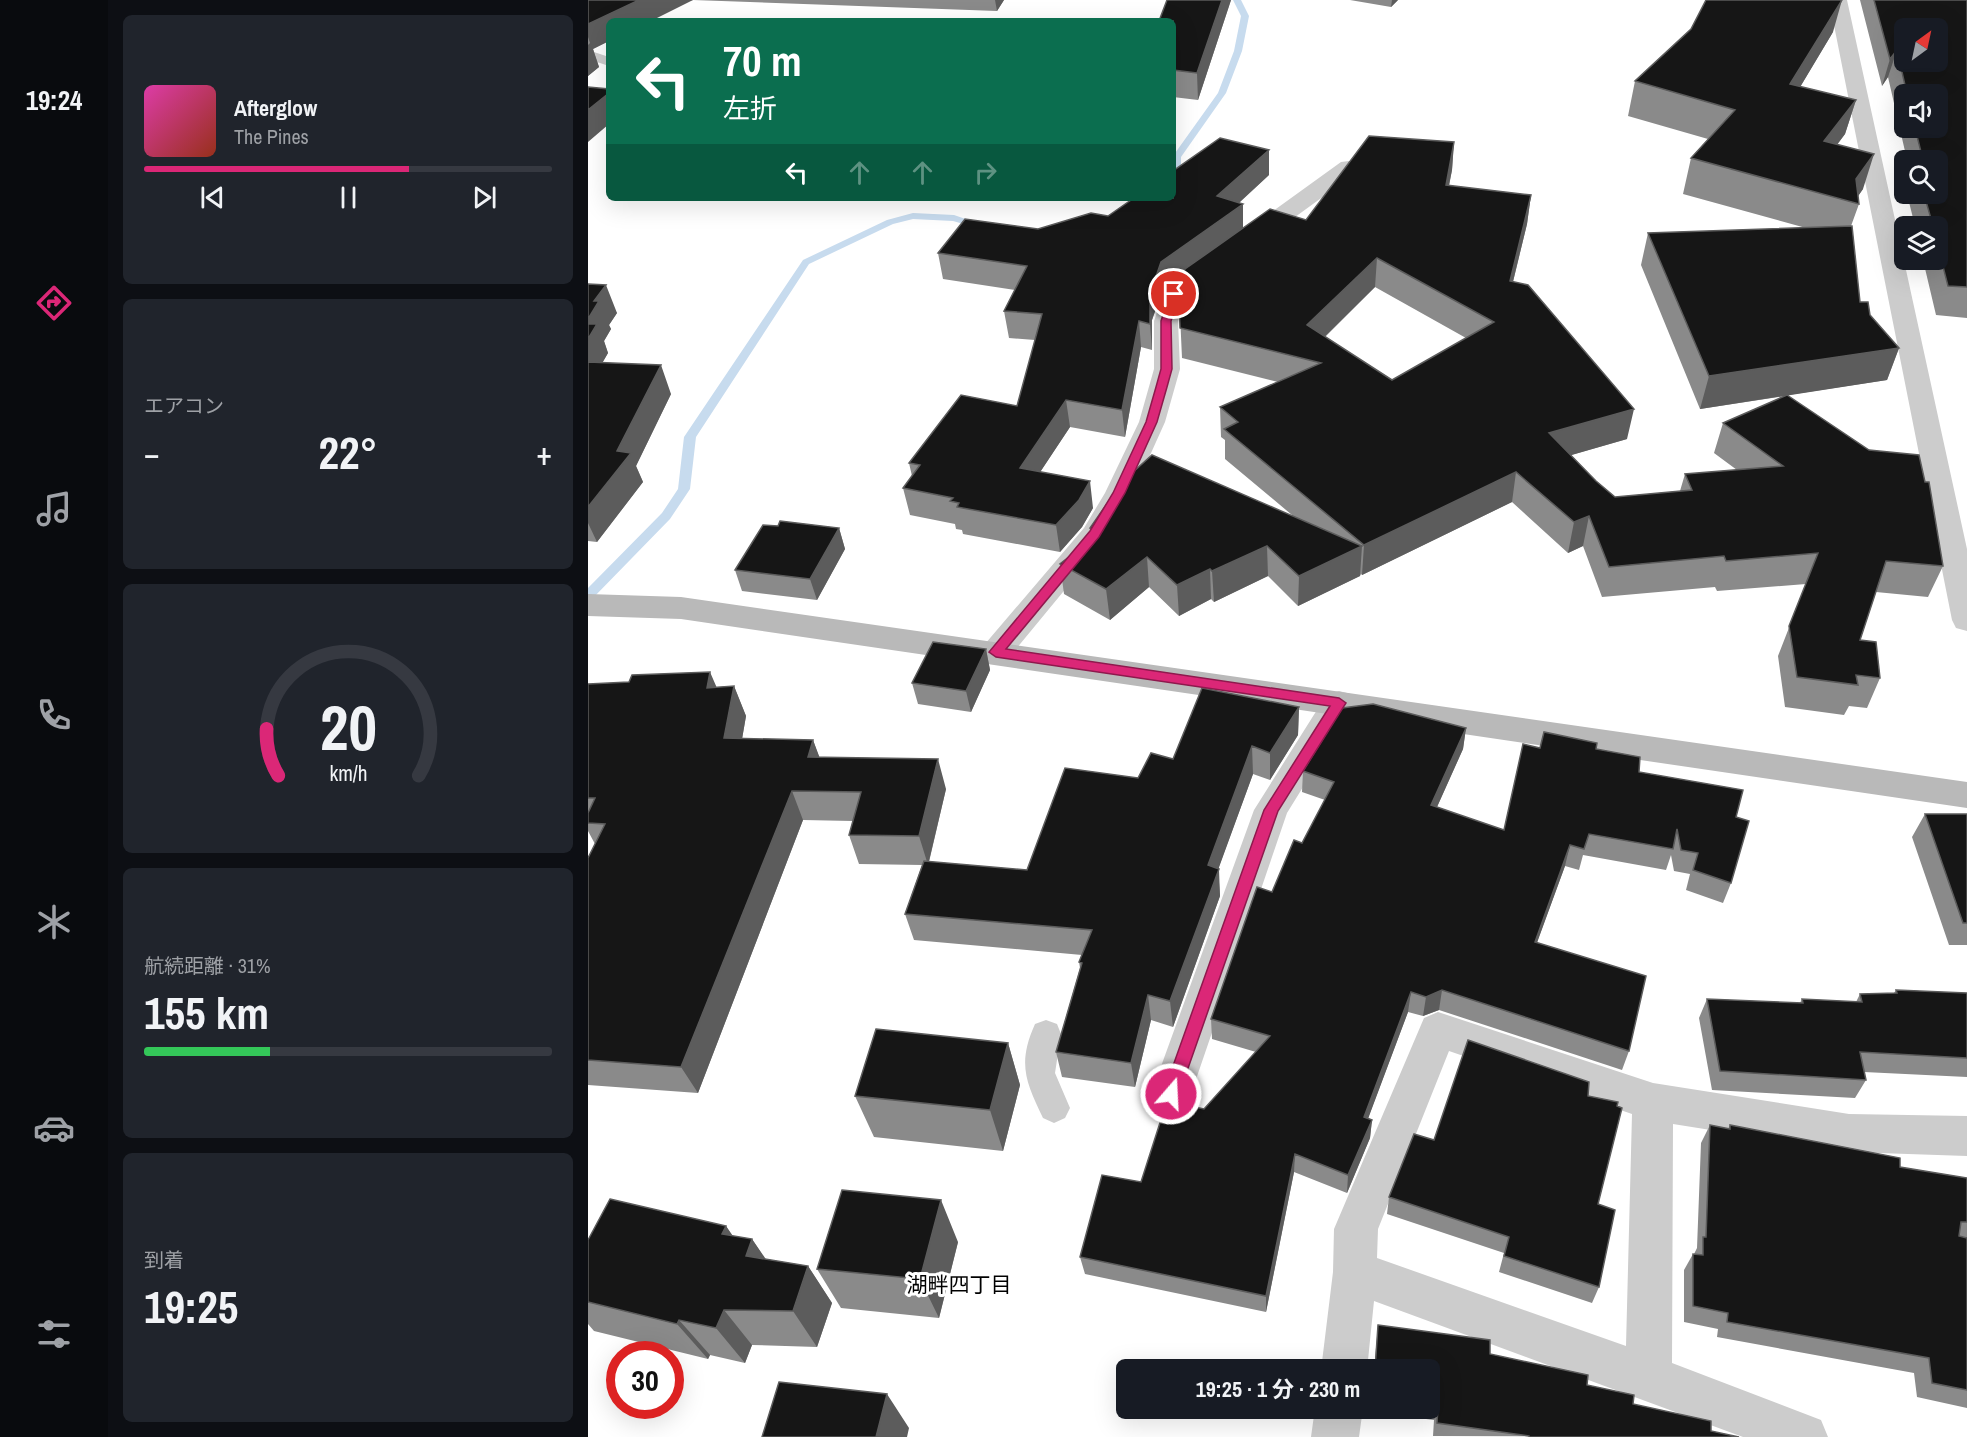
<!DOCTYPE html>
<html lang="ja">
<meta charset="utf-8">
<style>
:root{--surface:#171b24;--page:#20242c;--text:#f1f3f6;--muted:#9ea1a6;--line:#363941;--accent:#db2777}
body{margin:0;font-family:"Archivo Narrow","Noto Sans JP",sans-serif;background:var(--page);color:var(--text);height:100vh;display:flex;flex-direction:column;font-size:22px;white-space:nowrap}
*{box-sizing:border-box;margin:0}
p{font-size:20px;color:var(--muted)}
.icon{flex:none;width:33px;height:33px;fill:none;stroke:currentColor;stroke-width:2;stroke-linecap:round;stroke-linejoin:round}
.map{position:relative;flex:1;overflow:hidden}
.panel{display:flex;flex-direction:column;gap:15px;padding:15px;background:#0d0f14;width:480px}
.panel>*{flex:none}
.top-card{position:absolute;left:18px;top:18px;width:570px;height:183px;border-radius:9px;box-shadow:0 6px 24px #0002;background:#0b6e4f;color:#fff;overflow:hidden}
.needle{width:39px;rotate:33deg}
.controls{position:absolute;left:1306px;top:18px;display:grid;gap:12px}
.controls a{display:grid;place-items:center;width:54px;height:54px;border-radius:9px;background:var(--surface);box-shadow:0 6px 24px #0002;font-size:30px}
.speed{position:absolute;left:18px;top:1341px;display:flex;gap:12px;font-size:30px;font-weight:700;text-align:center}
.speed>*{display:grid;place-content:center;width:78px;height:78px;border-radius:50%;background:var(--surface);box-shadow:0 6px 24px #0002;line-height:1}
.speed .limit{border:9px solid #d22;background:#fff;color:#111}
.pin{position:absolute;display:grid;place-items:center;width:51px;height:51px;color:#fff;margin:-26px;border:3px solid #fff;border-radius:50%;box-shadow:0 2px 6px #0007}
.me{position:absolute;width:66px;margin:-33px;rotate:19deg;stroke-linejoin:round;filter:drop-shadow(0 0 4px #0008)}
.turn{display:flex;align-items:center;gap:21px;height:126px;padding:0 18px;font-size:27px}
.turn .icon{width:78px;height:78px;stroke-width:2.5}
.turn b{display:block;font-size:42px;line-height:51px}
.lanes{display:flex;align-items:center;height:57px;padding:0 18px;background:#0003;justify-content:center;gap:30px;direction:ltr}
.lanes .off{opacity:.35}
.big{font-size:45px;font-weight:700;line-height:1.1}
.panel .tile{flex:1;display:flex;flex-direction:column;justify-content:center;gap:9px;min-width:0;padding:0 21px;border-radius:9px;background:var(--page)}
.panel .dial{align-items:center;gap:0}
.dial svg{height:156px;overflow:visible;fill:none;stroke:var(--line);stroke-width:7;stroke-linecap:round;text-anchor:middle}
.dial text{fill:var(--text);stroke:none}
.song{display:flex;align-items:center;gap:18px}
.cover{width:72px;height:72px;border-radius:9px;background:linear-gradient(135deg,hsl(320 70% 55%),hsl(10 70% 35%))}
.played{height:6px;border-radius:3px;background:linear-gradient(90deg,var(--accent) 65%,var(--line) 65%)}
.keys{display:flex;justify-content:space-around;direction:ltr}
.heat{display:flex;justify-content:space-between;align-items:center;font-size:33px;direction:ltr}
.charge{height:9px;border-radius:4px;background:linear-gradient(90deg,#34c759 31%,var(--line) 0)}
.trip{position:absolute;left:528px;top:1359px;width:324px;height:60px;border-radius:9px;background:var(--surface);box-shadow:0 6px 24px #0002;font-weight:700;line-height:60px;text-align:center}
main{display:flex;flex:1;min-height:0}
.menu{display:flex;flex-direction:column;width:108px;justify-content:space-around;align-items:center;background:#090b0e;color:var(--muted)}
.menu .icon{width:42px;height:42px}
.menu .on{color:var(--accent)}
.menu b{font-size:27px;color:var(--text)}
.map>svg:first-child{display:block}
.lines{fill:none;stroke-linecap:round;stroke-linejoin:round}
.stream{fill:#c7dbee;fill-rule:evenodd}
.lane{fill:#ccc;fill-rule:evenodd}
.street{fill:#ccc;fill-rule:evenodd}
.secondary{fill:#b9b9b9;fill-rule:evenodd}
.wall{fill:#8a8a8a;fill-rule:evenodd}
.shaded-wall{fill:#5c5c5c}
.building{fill:#161616;stroke:#5c5c5c;stroke-width:1.5;fill-rule:evenodd}
.route{fill:#db2777;stroke:#8e194d;stroke-width:1.5}
.labels{text-anchor:middle;stroke-width:6;stroke-linejoin:round;paint-order:stroke}
.near-neighbourhood-label{font-size:21px;fill:#000;stroke:#fff}
</style>
<main>
<nav class="menu">
<b>19:24</b>
<svg class="icon on" aria-label="directions" viewBox="0 0 24 24"><path d="M12 3l9 9-9 9-9-9zM9 14v-3h6M13 9l2 2-2 2"/></svg>
<svg class="icon" aria-label="music" viewBox="0 0 24 24"><path d="M9 18V5l10-2v13"/><circle cx="6" cy="18" r="3"/><circle cx="16" cy="16" r="3"/></svg>
<svg class="icon" aria-label="phone" viewBox="0 0 24 24"><path d="M5 4h4l2 5-3 2q2 4 5 5l2-3 5 2v4C11 20 4 13 5 4z"/></svg>
<svg class="icon" aria-label="climate" viewBox="0 0 24 24"><path d="M12 3v18M4 7l16 10M4 17L20 7"/></svg>
<svg class="icon" aria-label="car" viewBox="0 0 24 24"><path d="M5 17H2v-5l4-1 3-4h7l3 4 3 1v5h-3M9 17h6M6 11h13"/><circle cx="7" cy="17" r="2"/><circle cx="17" cy="17" r="2"/></svg>
<svg class="icon" aria-label="filters" viewBox="0 0 24 24"><path d="M4 7h16M4 17h16"/><circle cx="9" cy="7" r="2"/><circle cx="15" cy="17" r="2"/></svg>
</nav>
<section class="panel">
<div class="tile">
<div class="song"><i class="cover"></i><div><b>Afterglow</b><p>The Pines</p></div></div>
<div class="played"></div>
<div class="keys"><svg class="icon" aria-label="previous" viewBox="0 0 24 24"><path d="M18 5L8 12l10 7zM5 5v14"/></svg><svg class="icon" aria-label="pause" viewBox="0 0 24 24"><path d="M8 5v14M16 5v14"/></svg><svg class="icon" aria-label="next" viewBox="0 0 24 24"><path d="M6 5l10 7-10 7zM19 5v14"/></svg></div>
</div>
<div class="tile"><p>エアコン</p>
<div class="heat"><a>−</a><b class="big">22°</b><a>+</a></div>
</div>
<div class="tile dial"><svg viewBox="0 0 100 80">
<path d="M14 69A42 42 0 1 1 86 69"/>
<path d="M14 69A42 42 0 0 1 8 45" stroke="#db2777"/>
<text x="50" y="56" font-size="32" font-weight="700">20</text>
<text x="50" y="72" font-size="11">km/h</text>
</svg></div>
<div class="tile"><p>航続距離 · 31%</p><b class="big">155 km</b><div class="charge"></div></div>
<div class="tile"><p>到着</p><b class="big">19:25</b></div>
</section>
<div class="map">
<svg width="1379" height="1437" viewBox="0 0 1379 1437">
<rect width="100%" height="100%" fill="#fff"/>
<g class="lines">
<path class="stream" d="M645,0H653L661,16L654,51L638,93L593,157V183L585,190V156L630,93L646,51L653,16Z
M325,213L366,215L398,226L393,229L365,221L325,219L305,224L221,264L108,437L102,489L82,519L4,599L0,600V588L74,513L90,489L96,437L215,260L299,220Z"/>
<path class="lane" d="M0,50L21,57V66L0,59Z
M458,1020L469,1024L473,1034L467,1073L482,1108L477,1118L466,1123L455,1118C438,1082 429,1064 447,1024Z"/>
<path class="street" d="M1241,0H1259L1379,549V631L1368,628L1364,620Z
M761,161L769,162L772,167L769,172L597,297L590,321L592,369L577,422L545,493L517,541L419,660L408,663L397,660L392,652L397,644L496,528L517,493L551,422L566,369V321L577,289L753,162Z
M751,691L763,694L767,703L699,813L603,1094L597,1107L583,1113L569,1107L563,1094L666,810L739,694Z
M850,1012L1065,1083L1261,1114L1379,1116V1156L1261,1152L1085,1124L1084,1363L1233,1420L1240,1437H1155L786,1301L779,1370H733L745,1272L746,1229L836,1018ZM861,1051L1044,1114L1038,1346L789,1258L790,1229Z
M727,1408H775L771,1437H723Z"/>
<path class="secondary" d="M0,594L93,597L1379,782V808L93,619L0,616Z"/>
</g>
<path class="wall" d="M0,0H416L409,11L105,0L21,21V41L5,49L11,67L0,76Z
M579,0H643L610,100L585,97V21Z
M762,0H810L803,7Z
M1272,0H1379V318L1348,315L1335,260H1350V226H1327L1321,202L1324,194H1350V160H1319L1300,77L1294,86ZM1317,94H1350V128H1317Z
M1245,32L1212,87L1268,100L1257,134L1249,145L1275,189L1270,196L1271,204L1263,226L1272,302L1282,315L1311,348L1299,380L1200,395L1355,566L1340,597L1288,592L1272,640L1292,678L1279,708L1261,706L1256,715L1197,707L1190,656L1218,584L1129,591L1127,587L1014,597L995,546L980,553L924,502L774,575L773,574L772,576L710,606L680,576L626,602L623,599L591,616L561,587L522,620L476,594L472,564L503,539L502,528L704,515L637,459V440L633,437L632,407L690,382L594,358L591,292L596,273L575,288L564,320V350L553,347L537,437L482,427L452,472L505,508L494,527L472,552L375,534L374,530L368,529L367,524L322,515L315,488L324,476L321,463L429,406L447,340L421,338L416,311L427,290L355,279L350,253L450,229L520,216L681,175L651,203L655,204V228L718,220L866,142L864,170L861,186L943,195L939,224L925,282L1039,439L983,455L1008,481L1027,497L1092,491L1097,474L1149,470L1126,453L1135,423L1197,396L1112,409L1053,265L1060,233L1218,228L1095,194L1103,158L1120,139L1040,116L1047,81ZM787,287L878,338L804,380L737,337Z
M0,284L29,313L21,325L23,329L16,341L20,353L14,363L83,394L48,466L55,482L9,542L0,541Z
M190,526L251,528L257,549L229,600L154,591L147,570Z
M398,649L402,670L383,712L330,704L324,683Z
M0,684L129,687L146,686L158,716L154,739L225,740L231,757L358,789L341,862L439,870L550,778L585,759L711,707L710,735L682,780L665,774L630,869L632,896L585,1027L563,1020L547,1087L474,1077L468,1052L492,968L491,962L494,955L326,940L317,914L334,865L271,864L261,835L265,821L215,820L110,1093L0,1085V858L7,844L0,831Z
M878,728L875,749L849,807L916,830L952,748L1008,749L1051,772L1148,817L1143,883L1135,903L1098,890L1102,874L1086,871L1083,855L1078,870L995,855L991,870L977,866L949,942L1041,1051L1034,1070L851,1010L835,1016L820,1012L780,1118L784,1120L782,1138L759,1193L706,1172L678,1312L497,1274L492,1257L553,1182L616,1109L668,1052L624,1039L623,1019L684,892L714,843L737,800L714,792L715,771Z
M1337,814H1379V945H1361L1324,837Z
M1308,990L1379,993V1077L1276,1072L1278,1080L1267,1098L1124,1090L1111,1018L1119,999L1212,1003L1214,999L1268,1002L1272,994L1306,993Z
M420,1043L432,1085L415,1151L286,1137L267,1096Z
M1000,1096L1010,1204L1011,1287L1004,1303L911,1272L916,1253L799,1214L801,1197L846,1140Z
M1122,1125L1140,1129L1142,1125L1312,1167L1379,1178V1408L1329,1397L1326,1373L1129,1337L1130,1329L1096,1322V1270L1105,1254H1106L1109,1248L1113,1143Z
M138,1226L144,1236L164,1239L177,1259L220,1266L244,1303L229,1347L164,1345L157,1363L122,1355L120,1359L6,1331L0,1324V1240Z
M370,1242L351,1318L253,1308L229,1269Z
M790,1325L902,1354L999,1385L1045,1404L1123,1431L1151,1437L845,1436L846,1420L782,1412V1408H842V1370H786Z"/>
<path class="shaded-wall" d="M51,0H105L63,21H21V41L5,49L11,67L0,76V45L2,43L0,37V24Z
M407,0H416L409,11Z
M634,0H643L610,100L609,73Z
M804,0H810L803,7Z
M1254,0L1245,32L1193,119L1202,84Z
M1309,50L1300,77L1294,86L1302,59Z
M21,93V124L0,142V110Z
M1268,100L1257,134L1225,176L1236,141Z
M866,142L864,170L855,214L858,185Z
M681,150V175L630,222L629,196Z
M1286,154L1275,189L1266,202L1268,179Z
M943,195L939,224L918,310L922,281Z
M655,204V230L575,288L564,320V350L562,324V294L573,262Z
M789,258L787,287L718,355L719,325Z
M18,285L29,313L21,325L23,329L16,341L20,353L0,388V319L6,301Z
M551,321L553,347L537,437L534,410Z
M1311,348L1299,380L1112,409L1121,376Z
M73,365L83,394L48,466L55,482L9,542L0,523V507Z
M478,400L482,427L437,495L432,468Z
M1046,409L1039,439L956,463L961,433Z
M928,472L924,502L774,575L776,545Z
M502,481L505,508L494,527L472,552L468,525Z
M1001,516L995,546L980,553L986,522Z
M251,528L257,549L229,600L222,579Z
M679,546L680,576L626,602L624,571Z
M774,546L772,576L710,606L711,576Z
M559,557L561,587L522,620L518,589Z
M622,569L623,599L591,616L589,585Z
M398,649L402,670L383,712L378,691Z
M122,672L135,702L119,688Z
M146,686L158,716L149,768L136,738Z
M711,707L710,735L682,780V753Z
M878,728L875,749L840,827L843,805Z
M225,740L236,769L220,757Z
M664,746L665,774L622,892L620,865Z
M350,759L358,789L340,865L331,836Z
M204,791L215,820L110,1093L93,1067Z
M982,845L977,866L942,962L947,942Z
M631,869L632,896L585,1027L582,1001Z
M854,990L851,1010L835,1016L838,997Z
M823,992L820,1012L774,1135L776,1117Z
M560,995L563,1020L547,1087L543,1063Z
M420,1043L432,1085L415,1151L402,1110Z
M784,1120L782,1138L759,1193L760,1175Z
M707,1154L706,1172L678,1312V1296Z
M353,1200L370,1242L351,1318L332,1279Z
M138,1226L165,1265L134,1234Z
M164,1239L190,1277L158,1256Z
M220,1266L244,1303L229,1347L205,1311Z
M136,1310L164,1345L157,1363L128,1328Z
M91,1320L122,1355L120,1359L89,1324Z
M299,1394L321,1428L319,1437H288Z"/>
<path class="building" d="M0,0H51L0,24Z
M579,0H634L609,73L585,70V21H571Z
M1118,0H1254L1202,84L1268,100L1236,141L1286,154L1268,179L1271,204L1103,158L1147,110L1047,81L1103,29Z
M1286,0H1379V287L1360,286L1350,247V226H1345L1336,194H1350V160H1335L1327,128H1350V94H1319L1309,50L1302,59ZM1317,28H1350V62H1317Z
M0,87L21,89V93L0,110Z
M781,136L866,142L858,185L943,195L922,281L940,285L1046,409L961,433L1008,481L1027,497L1104,490L1097,474L1195,466L1135,423L1199,395L1281,450L1331,455L1337,482H1341L1355,566L1298,561L1272,640L1288,642L1292,678L1268,675L1270,685L1209,677L1201,626L1230,553L1138,561L1136,556L1021,567L1001,516L986,522L928,472L776,545L636,429L650,422L632,407L733,363L592,328L591,292L597,269L682,209L718,220ZM789,258L906,322L804,380L719,325Z
M632,138L681,150L629,196L655,204L573,262L562,294V324L551,321L534,410L478,400L432,468L502,481L491,500L468,525L369,507L371,503L362,501L365,498L315,488L332,465L321,463L373,395L429,406L454,314L416,311L439,266L350,253L377,219L450,229L503,213L520,216L546,198H585V171Z
M1264,226L1272,302H1280L1282,315L1311,348L1121,376L1060,233Z
M0,284L18,285L6,301H11L0,319Z
M0,324H9L0,339Z
M0,362L73,365L29,451L43,453L0,507Z
M564,455L774,546L711,576L679,546L624,571L622,569L589,585L559,557L518,589L472,564L514,531L502,528L534,482Z
M192,521L251,528L222,579L147,570L175,525L190,526Z
M345,642L398,649L378,691L324,683Z
M122,672L119,688L146,686L136,738L225,740L220,757L350,759L331,836L261,835L273,792L204,791L93,1067L0,1060V858L17,824L0,823V813L7,798H0V684L41,682L44,675Z
M614,688L711,707L682,753L664,746L620,865L631,869L582,1001L560,995L543,1063L468,1052L494,963L491,962L504,930L317,914L336,861L439,870L477,768L550,778L563,753L585,759Z
M785,704L878,728L843,805L916,830L935,744L952,748L956,732L1009,743L1008,749L1052,757L1051,772L1155,790L1148,817L1161,821L1143,883L1105,870L1110,853L1093,850L1089,829L1085,849L1001,834L996,849L982,845L947,942L1058,976L1041,1051L854,990L838,997L823,992L776,1117L784,1120L760,1175L707,1154L678,1296L492,1257L514,1175L553,1182L579,1101L616,1109L682,1036L623,1019L669,887L684,892L706,840L714,843L746,782L715,771L754,708Z
M1337,814H1379V923H1375Z
M1308,990L1379,993V1058L1272,1052L1278,1080L1132,1071L1119,999L1215,1003L1214,999L1274,1002L1272,994L1309,993Z
M288,1029L420,1043L402,1110L267,1096Z
M880,1040L1001,1082L1000,1096L1030,1102L1029,1106L1034,1108L1010,1204L1027,1210L1011,1287L916,1256L921,1237L801,1197L826,1134L846,1140Z
M1122,1125L1142,1129V1125L1312,1158V1167L1379,1178V1222H1373L1371,1236L1379,1238V1390L1344,1383L1341,1358L1139,1322L1140,1313L1105,1306V1254L1115,1255V1237H1118Z
M254,1190L353,1200L332,1279L229,1269Z
M22,1199L138,1226L134,1234L164,1239L158,1256L220,1266L205,1311L136,1310L128,1328L91,1320L89,1324L0,1302V1240Z
M790,1325L902,1340V1354L1000,1375L999,1385L1046,1395L1045,1404L1123,1421V1431L1151,1437H941V1436L849,1423L850,1407L842,1406V1370H787Z
M191,1382L299,1394L288,1437H174Z"/>
<path class="route" d="M583,292L592,294L583,321L584,369L579,387L569,422L537,493L511,537L418,649L751,698L758,703L690,811L591,1094L589,1100L583,1102L577,1100L575,1094L676,810L742,706L408,657L401,652L502,531L525,493L558,422L568,387L573,369V321Z"/>
<g class="labels">
<g class="near-neighbourhood-label">
<text x="371" y="1292">湖畔四丁目</text>
</g>
</g>
</svg>
<div class="controls">
<a><svg class="needle" viewBox="-14 -14 28 28"><path d="M0-13l5 13h-10z" fill="#e53935"/><path d="M0 13l5-13h-10z" fill="#9ea1a6"/></svg></a>
<a><svg class="icon" aria-label="sound" viewBox="0 0 24 24"><path d="M4 9h4l5-4v14l-5-4H4zM17 9q2 3 0 6"/></svg></a>
<a><svg class="icon" aria-label="search" viewBox="0 0 24 24"><circle cx="10" cy="10" r="6"/><path d="M15 15l6 6"/></svg></a>
<a><svg class="icon" aria-label="layers" viewBox="0 0 24 24"><path d="M12 4l9 5-9 5-9-5zM3 14l9 5 9-5"/></svg></a>
</div>
<div class="speed"><div class="limit">30</div></div>
<div class="pin" style="left:586px;top:294px;background:#d93025"><svg class="icon" aria-label="arrive" viewBox="0 0 24 24"><path d="M6 21V4h12l-3 4 3 4H6"/></svg></div>
<svg class="me" style="left:583px;top:1094px" viewBox="-20 -20 40 40"><circle r="17" fill="#db2777" stroke="#fff" stroke-width="3"/><path d="M0-11L8 9 0 5-8 9z" fill="#fff"/></svg>
<div class="trip">19:25 · 1 分 · 230 m</div>
<div class="top-card">
<div class="turn"><svg class="icon" aria-label="left" viewBox="0 0 24 24"><path d="M17 20v-9H6M10 6l-5 5 5 5"/></svg><div><b>70 m</b>左折</div></div>
<div class="lanes"><svg class="icon" aria-label="left" viewBox="0 0 24 24"><path d="M17 20v-9H6M10 6l-5 5 5 5"/></svg><svg class="icon off" aria-label="ahead" viewBox="0 0 24 24"><path d="M12 20V5M6 11l6-6 6 6"/></svg><svg class="icon off" aria-label="ahead" viewBox="0 0 24 24"><path d="M12 20V5M6 11l6-6 6 6"/></svg><svg class="icon off" aria-label="right" viewBox="0 0 24 24"><path d="M7 20v-9h11M14 6l5 5-5 5"/></svg></div>
</div>
</div>
</main>
